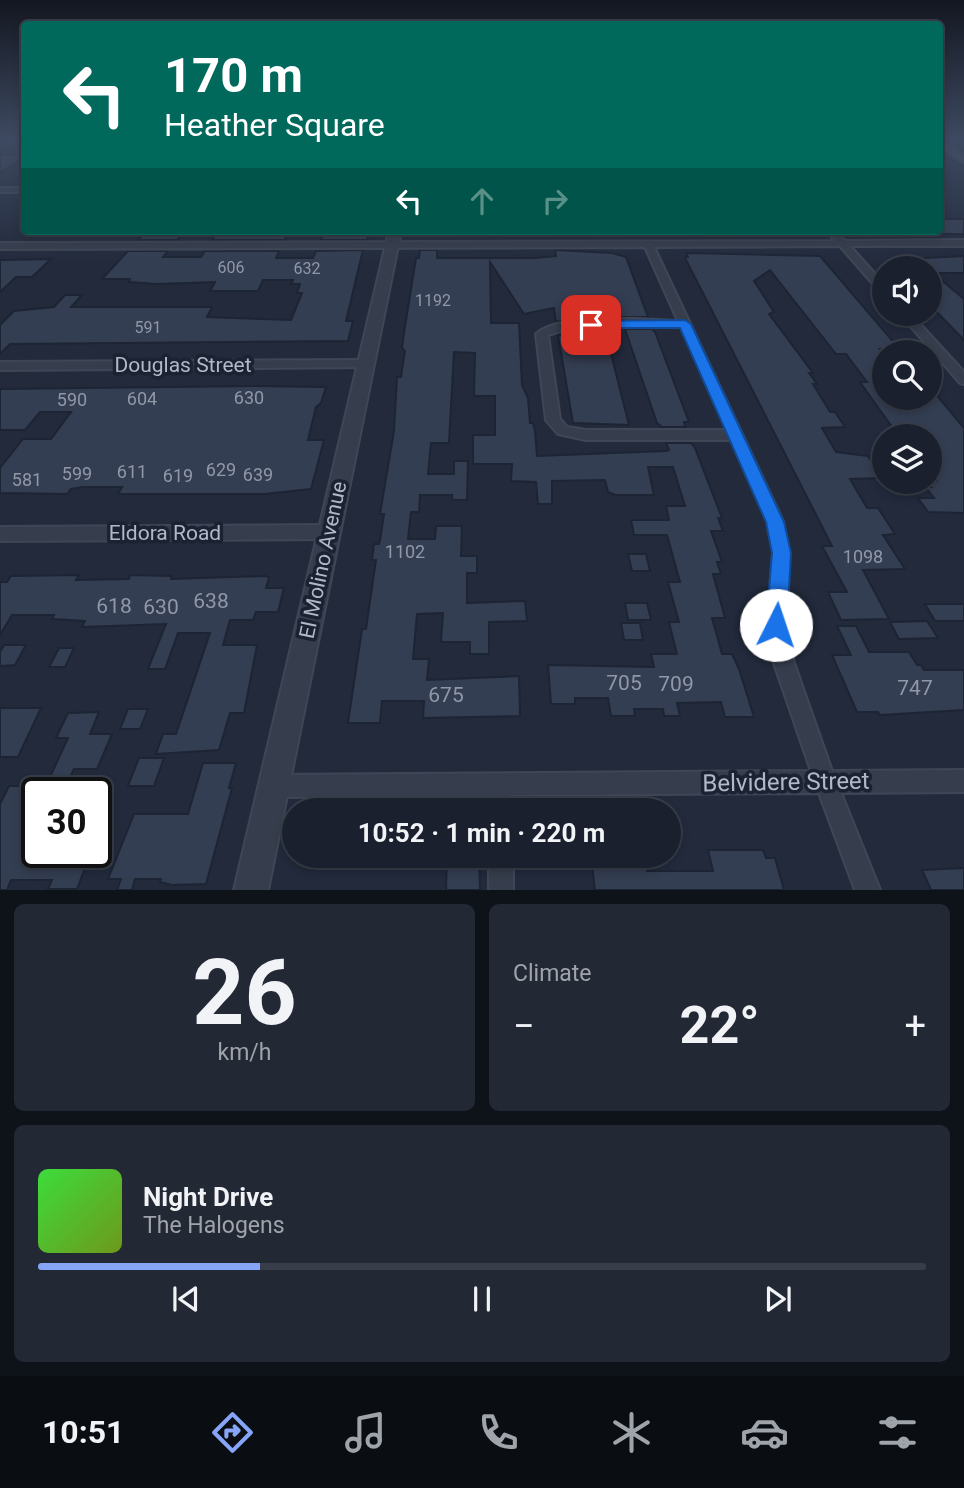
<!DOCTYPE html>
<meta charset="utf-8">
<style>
:root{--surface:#1a202d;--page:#232835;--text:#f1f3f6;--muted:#9fa3aa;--line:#383e49;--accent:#86a5f8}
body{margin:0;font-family:Roboto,sans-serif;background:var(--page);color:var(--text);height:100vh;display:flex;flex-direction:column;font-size:26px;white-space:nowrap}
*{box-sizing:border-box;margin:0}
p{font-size:23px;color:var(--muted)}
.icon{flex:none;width:38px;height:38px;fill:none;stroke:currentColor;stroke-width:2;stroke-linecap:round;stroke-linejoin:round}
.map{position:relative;height:890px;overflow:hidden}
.sheet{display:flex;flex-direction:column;gap:14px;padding:14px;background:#0e1219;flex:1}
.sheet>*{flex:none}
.guide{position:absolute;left:21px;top:21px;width:922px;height:214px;border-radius:7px;box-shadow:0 4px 10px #0003,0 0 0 2px var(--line);background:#00695c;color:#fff;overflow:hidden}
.controls{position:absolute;left:872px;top:256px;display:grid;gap:14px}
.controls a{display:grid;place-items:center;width:70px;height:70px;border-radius:50%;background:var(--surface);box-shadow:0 4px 10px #0003,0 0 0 2px var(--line);font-size:35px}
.speed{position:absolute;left:21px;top:777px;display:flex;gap:14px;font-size:35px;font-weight:700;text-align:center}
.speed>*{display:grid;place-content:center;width:91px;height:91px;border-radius:50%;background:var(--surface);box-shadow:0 4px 10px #0003,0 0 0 2px var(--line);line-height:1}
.speed .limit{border:4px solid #111;border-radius:10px;background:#fff;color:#111}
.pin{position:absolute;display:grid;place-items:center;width:60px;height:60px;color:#fff;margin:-30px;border-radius:14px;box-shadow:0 4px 10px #0006}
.me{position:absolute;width:77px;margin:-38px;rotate:4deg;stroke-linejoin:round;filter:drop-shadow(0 0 5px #0008)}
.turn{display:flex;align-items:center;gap:24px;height:147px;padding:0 28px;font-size:32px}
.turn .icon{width:91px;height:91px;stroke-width:2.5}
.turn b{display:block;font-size:49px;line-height:60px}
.lanes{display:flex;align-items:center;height:66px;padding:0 28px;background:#0003;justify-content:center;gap:35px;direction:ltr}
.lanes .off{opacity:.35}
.big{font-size:52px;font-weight:700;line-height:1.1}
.sheet .card{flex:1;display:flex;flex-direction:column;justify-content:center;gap:10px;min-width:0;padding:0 24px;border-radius:10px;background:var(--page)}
.sheet .dial{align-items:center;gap:0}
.dial b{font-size:91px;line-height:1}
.song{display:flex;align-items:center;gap:21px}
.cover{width:84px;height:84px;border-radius:10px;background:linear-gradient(135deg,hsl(120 70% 55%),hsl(80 70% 35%))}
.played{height:7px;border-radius:4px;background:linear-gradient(90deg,var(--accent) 25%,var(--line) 25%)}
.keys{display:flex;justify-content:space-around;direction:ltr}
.heat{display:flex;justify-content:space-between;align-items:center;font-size:38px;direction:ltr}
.sheet .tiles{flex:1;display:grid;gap:14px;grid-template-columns:1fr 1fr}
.card:last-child{grid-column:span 2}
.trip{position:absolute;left:282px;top:798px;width:399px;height:70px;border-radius:35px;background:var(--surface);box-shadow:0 4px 10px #0003,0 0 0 2px var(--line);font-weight:700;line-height:70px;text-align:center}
.tab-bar{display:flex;height:112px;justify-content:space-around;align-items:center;background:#0a0d12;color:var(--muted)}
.tab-bar .icon{width:49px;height:49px}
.tab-bar .selected{color:var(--accent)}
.tab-bar b{font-size:32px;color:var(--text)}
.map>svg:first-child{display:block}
.building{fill:#343e52;stroke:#1d2433;stroke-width:2}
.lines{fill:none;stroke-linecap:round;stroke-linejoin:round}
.minor-casing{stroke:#3f4655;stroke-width:4}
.tertiary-casing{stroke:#3f4655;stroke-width:4}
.secondary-casing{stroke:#3f4655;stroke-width:3}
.minor{fill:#363d4c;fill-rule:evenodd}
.tertiary{fill:#363d4c;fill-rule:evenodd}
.secondary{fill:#444b5f;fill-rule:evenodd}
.route{fill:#1a73e8;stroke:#114b97;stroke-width:2}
.labels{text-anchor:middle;stroke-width:7;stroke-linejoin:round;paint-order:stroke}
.far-number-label{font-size:16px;fill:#9098a8}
.number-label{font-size:18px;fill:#9098a8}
.street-label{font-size:21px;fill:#b2b8c7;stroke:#1b2231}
.near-number-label{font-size:21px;fill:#9098a8}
.near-street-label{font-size:24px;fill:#b2b8c7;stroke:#1b2231}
</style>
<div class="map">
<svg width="964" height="890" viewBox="0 0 964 890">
<rect width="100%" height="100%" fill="#222a3c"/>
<path class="building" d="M0,155H24V157L0,173Z
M940,219H964V234H940Z
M147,231H184L177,240H138Z
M218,231H289L285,240H212Z
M324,231H369L367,240H321Z
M363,250L346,321H353L348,341L10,344L0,354V325L14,311L54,307L65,295H82L71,307H212L207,317L291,320L302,293H297L300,284H291L293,280H263L258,291H210L215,282L156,284L129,282L130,279H102L128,251H168L163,257H201L205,251H279L276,258H313L316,251Z
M420,250H437V258H535L556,256L555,250L612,253L626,257L648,317H583L556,322L554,308L524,314L490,262L491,323H519L522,385L528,398L530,423H533L535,431L537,456L666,451L669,450L666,443H691L695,448L722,518H718L723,531H711L722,562H717L721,574H713L725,618H712L722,654H732L739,669L754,717H725L721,702L677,703L680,716H664L663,709H634L635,716H611L608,698H575V704H551L548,665L654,667L651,654H677L669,622H679L668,582H680L667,535H634L631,520H669L666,506H685L673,467H648L654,495H615L608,492L605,480L552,481V504H538L536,482L511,481L512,464H473V435H495V396H474L475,353L454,352L449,443H431L428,474H454V461H468L467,500H452V495H420L419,512H411L408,539H435L436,526H462L461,556H477V573H467V603L525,601L527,621L489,622V654H470V642H441L443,613L417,614L413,659H429L427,680L519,676L520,716L423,718L424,701H382L380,723H348L362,629H366L376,560H372L374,544H379L380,540L384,514H380L394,431L397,377H401L405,351L402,348L404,333L416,258H419Z
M686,253L820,256L897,346L899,349H880L884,353V399L929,398V386L964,428V513L928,512L918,498H934L925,487H931L927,481H936L929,473V436L922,427H892L860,382H867L846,354H836L770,270L754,281L774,312L769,314L813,373H809L817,384H813L830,412H835L845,427L822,428L836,452L868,456L882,478L850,479L867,508H878L895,534L883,535L905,569L863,570L889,619L841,620L828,592H847L822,546H832L685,258L688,257Z
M964,256V273H933L964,299V340L929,304V268H914L903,259Z
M51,259L32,277H16L0,292V260Z
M625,329H652L655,332L689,422H684L685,427H662L657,423Z
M605,330L629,425L573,423L558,335Z
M254,386L326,387L321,403L316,407L308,440H324L311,489L265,494H118L122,487H83L71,489L67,494L0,493V468L23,439H51L71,412H40L25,430H0V389Z
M628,554H646L650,571H632Z
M79,575L76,580L129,579L130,575L172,576L171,579L266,576L269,578L266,588H284L278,612H256L253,620H230L223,645H257L244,713H230L219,750L156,754L163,734H176L210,633H178L165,669H148L166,624L82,627L85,621L52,619L54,615H12L0,635V582H7L11,576Z
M625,603H647L651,620H628Z
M925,604H964V621H935Z
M927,621L938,638L899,639L890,622Z
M621,623H640L643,640H624Z
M837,626H856L869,652H909L917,665H921L924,670H964V710L880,715L878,712H857L832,655H851Z
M4,645H26L15,665L0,666V652Z
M59,648H74L65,667H49Z
M0,708H41L18,757H0Z
M128,709H148L140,729H120Z
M99,712L90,734H112L97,769H74L69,779H49L68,738H56L68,713Z
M139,758H164L154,786H128Z
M203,763H236L229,788H232L206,884L172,885L160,882L161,879H135L132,890H117L121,879H108L134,814H188Z
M9,786H37V829L26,852H91L77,889H48L52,880H11L7,890H0V804Z
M708,850H763L766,858H775L784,890H595L591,856H644L647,871H713Z
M447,856H479L480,890H446Z
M964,868V890H931L922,870Z"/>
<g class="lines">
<defs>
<path id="minor" d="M0,188H24V192H0Z
M827,231H836L845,241L964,240V246H850L884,284V293L880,292L840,246L654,247L783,521L789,553L785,625L794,663L832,771L964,770V792L841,793L880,890H855L819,793L510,795V810H488V796L273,797L265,794L262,786L265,778L273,775L811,771L774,663L767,625L773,553L767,521L731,440H586L558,434L546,420L536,334C560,312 645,320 678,321L645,247L0,249V243L835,241ZM632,326L681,327L727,430H586L567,427L560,419L548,335L567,329Z
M899,313H910L964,372V384L960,383Z
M366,360L372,364L370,367L0,370V362Z
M330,525L336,527L338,532L336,537L330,539L0,541V527Z
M489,856H513V890H489Z"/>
<path id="tertiary" d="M389,231H401L268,890H234Z"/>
<path id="secondary" d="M940,141L964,155V163L940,148Z"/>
</defs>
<use href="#minor" class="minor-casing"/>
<use href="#tertiary" class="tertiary-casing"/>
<use href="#secondary" class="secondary-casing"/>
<use href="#minor" class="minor"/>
<use href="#tertiary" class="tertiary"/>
<use href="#secondary" class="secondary"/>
</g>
<linearGradient id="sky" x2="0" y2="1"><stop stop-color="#131721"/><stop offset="0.53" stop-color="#3e4a61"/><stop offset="1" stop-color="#3e4a61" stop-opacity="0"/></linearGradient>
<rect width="964" height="264" fill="url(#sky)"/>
<path class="route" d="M685,320L691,324L784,522L791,553L787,625L784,632L776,634L769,632L766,625L772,553L766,522L680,328H591L585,325L591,321Z"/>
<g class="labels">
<g class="far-number-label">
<text x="231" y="273">606</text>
<text x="307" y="274">632</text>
<text x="433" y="306">1192</text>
<text x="148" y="333">591</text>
</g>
<g class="number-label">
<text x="249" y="404">630</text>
<text x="142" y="405">604</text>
<text x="72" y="406">590</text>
<text x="221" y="476">629</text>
<text x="132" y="478">611</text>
<text x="77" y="480">599</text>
<text x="258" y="481">639</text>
<text x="178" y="482">619</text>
<text x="27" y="486">581</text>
<text x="405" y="558">1102</text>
<text x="863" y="563">1098</text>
</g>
<g class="street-label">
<text x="183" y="372">Douglas Street</text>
<text x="165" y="540">Eldora Road</text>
<text transform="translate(323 560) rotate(-78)" y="7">El Molino Avenue</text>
</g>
<g class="near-number-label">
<text x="211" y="608">638</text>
<text x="114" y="613">618</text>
<text x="161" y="614">630</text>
<text x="624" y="690">705</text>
<text x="676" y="691">709</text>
<text x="915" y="695">747</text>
<text x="446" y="702">675</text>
</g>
<g class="near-street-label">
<text transform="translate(786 782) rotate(-1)" y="8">Belvidere Street</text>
</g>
</g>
</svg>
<div class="controls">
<a><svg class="icon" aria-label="sound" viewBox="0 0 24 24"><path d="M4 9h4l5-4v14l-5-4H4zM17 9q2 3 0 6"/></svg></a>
<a><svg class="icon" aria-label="search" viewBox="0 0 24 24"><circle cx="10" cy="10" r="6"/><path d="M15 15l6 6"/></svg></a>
<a><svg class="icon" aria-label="layers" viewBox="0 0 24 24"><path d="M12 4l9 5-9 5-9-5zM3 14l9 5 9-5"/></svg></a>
</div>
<div class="speed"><div class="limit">30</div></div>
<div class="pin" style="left:591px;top:325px;background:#d93025"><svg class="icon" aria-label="arrive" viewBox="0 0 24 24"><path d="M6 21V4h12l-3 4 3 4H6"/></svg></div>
<svg class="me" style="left:776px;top:625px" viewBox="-20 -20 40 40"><circle r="19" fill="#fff"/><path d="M0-13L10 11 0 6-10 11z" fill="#1a73e8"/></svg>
<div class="trip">10:52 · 1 min · 220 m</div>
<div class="guide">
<div class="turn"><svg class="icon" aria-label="left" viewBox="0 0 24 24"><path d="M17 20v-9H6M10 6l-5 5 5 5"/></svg><div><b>170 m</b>Heather Square</div></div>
<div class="lanes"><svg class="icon" aria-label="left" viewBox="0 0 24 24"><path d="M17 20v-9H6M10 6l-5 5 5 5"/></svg><svg class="icon off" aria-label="ahead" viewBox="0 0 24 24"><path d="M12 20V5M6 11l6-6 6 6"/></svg><svg class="icon off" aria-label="right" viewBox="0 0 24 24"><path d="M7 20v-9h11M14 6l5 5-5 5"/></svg></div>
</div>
</div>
<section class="sheet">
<div class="tiles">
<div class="card dial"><b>26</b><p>km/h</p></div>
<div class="card"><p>Climate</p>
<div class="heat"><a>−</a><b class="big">22°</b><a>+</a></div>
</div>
<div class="card">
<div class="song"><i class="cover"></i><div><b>Night Drive</b><p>The Halogens</p></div></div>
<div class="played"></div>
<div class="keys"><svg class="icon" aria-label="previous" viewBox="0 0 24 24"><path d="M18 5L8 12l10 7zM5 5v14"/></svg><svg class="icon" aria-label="pause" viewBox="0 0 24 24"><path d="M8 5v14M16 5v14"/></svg><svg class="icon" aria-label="next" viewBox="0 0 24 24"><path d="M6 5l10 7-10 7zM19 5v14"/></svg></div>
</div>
</div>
</section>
<nav class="tab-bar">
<b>10:51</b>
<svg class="icon selected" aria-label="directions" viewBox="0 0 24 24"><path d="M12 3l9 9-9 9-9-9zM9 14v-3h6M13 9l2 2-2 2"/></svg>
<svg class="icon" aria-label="music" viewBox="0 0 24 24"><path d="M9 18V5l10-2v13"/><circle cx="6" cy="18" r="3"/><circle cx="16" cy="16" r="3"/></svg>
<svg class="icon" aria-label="phone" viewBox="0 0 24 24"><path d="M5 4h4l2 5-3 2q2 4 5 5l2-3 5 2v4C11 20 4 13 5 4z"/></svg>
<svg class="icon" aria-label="climate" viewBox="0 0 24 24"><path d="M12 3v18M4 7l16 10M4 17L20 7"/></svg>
<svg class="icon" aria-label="car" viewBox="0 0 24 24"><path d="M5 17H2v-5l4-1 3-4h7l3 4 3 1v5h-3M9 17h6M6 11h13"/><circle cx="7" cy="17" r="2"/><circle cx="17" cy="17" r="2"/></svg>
<svg class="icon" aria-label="filters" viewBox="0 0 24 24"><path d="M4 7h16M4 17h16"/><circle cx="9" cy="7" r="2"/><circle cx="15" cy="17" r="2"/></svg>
</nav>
